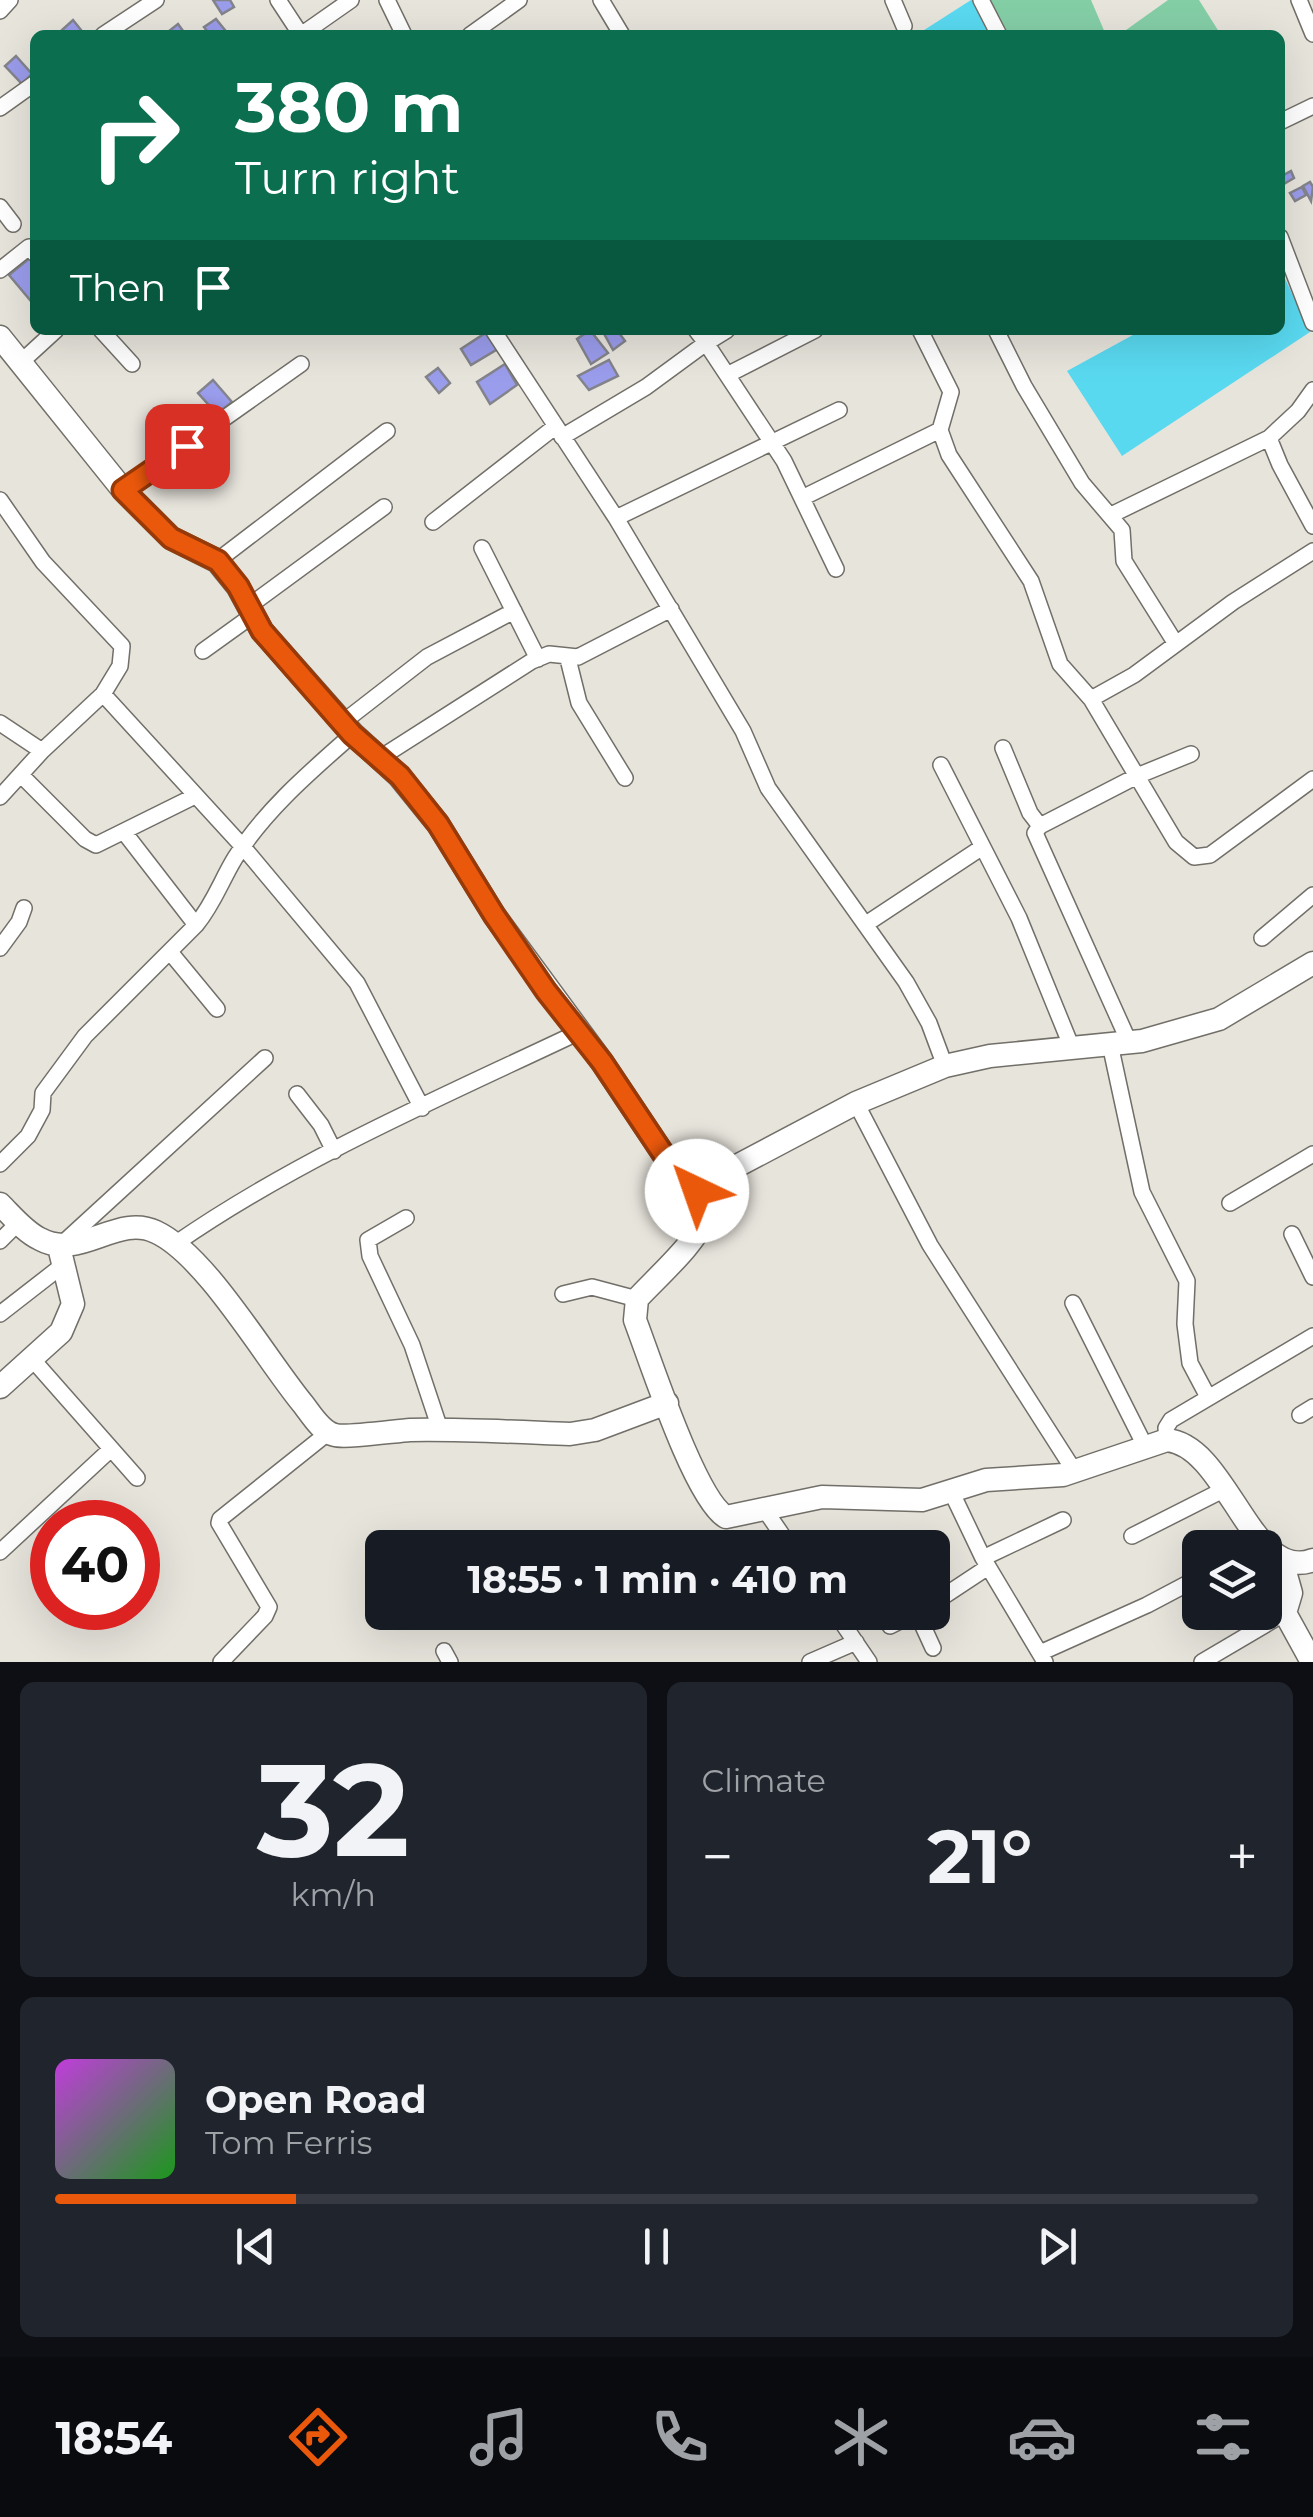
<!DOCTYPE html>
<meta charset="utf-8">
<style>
:root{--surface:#171b24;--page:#20242c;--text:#f1f3f6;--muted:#9ea1a6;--line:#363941;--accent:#ea580c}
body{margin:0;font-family:Montserrat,sans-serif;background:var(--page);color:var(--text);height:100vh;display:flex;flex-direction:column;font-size:38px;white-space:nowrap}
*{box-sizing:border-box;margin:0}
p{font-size:32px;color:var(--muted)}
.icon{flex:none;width:55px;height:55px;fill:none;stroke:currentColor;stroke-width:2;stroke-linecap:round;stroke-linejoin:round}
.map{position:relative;height:1662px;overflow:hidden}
.sheet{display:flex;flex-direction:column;gap:20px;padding:20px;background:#0d0f14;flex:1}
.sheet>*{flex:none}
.banner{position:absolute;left:30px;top:30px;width:1255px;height:305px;border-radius:15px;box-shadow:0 10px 40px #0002;background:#0b6e4f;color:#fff;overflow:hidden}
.fabs{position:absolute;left:1182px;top:1530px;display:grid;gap:20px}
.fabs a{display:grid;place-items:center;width:100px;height:100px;border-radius:15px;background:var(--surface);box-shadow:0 10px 40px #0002;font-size:50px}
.speed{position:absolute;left:30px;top:1500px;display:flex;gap:20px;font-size:50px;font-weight:700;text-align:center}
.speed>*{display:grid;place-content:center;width:130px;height:130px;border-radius:50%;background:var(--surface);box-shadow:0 10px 40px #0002;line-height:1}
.speed .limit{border:15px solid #d22;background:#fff;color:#111}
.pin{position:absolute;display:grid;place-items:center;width:85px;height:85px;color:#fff;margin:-42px;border-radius:20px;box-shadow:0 5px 15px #0006}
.me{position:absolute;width:110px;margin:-55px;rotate:318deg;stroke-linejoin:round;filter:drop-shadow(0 0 8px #0008)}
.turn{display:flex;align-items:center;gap:35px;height:210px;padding:0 40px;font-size:45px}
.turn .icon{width:130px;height:130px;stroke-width:2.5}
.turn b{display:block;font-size:70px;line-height:85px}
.then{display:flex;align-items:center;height:95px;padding:0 40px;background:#0003;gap:20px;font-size:38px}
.big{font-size:75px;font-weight:700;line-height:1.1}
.sheet .widget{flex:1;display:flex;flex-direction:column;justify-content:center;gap:15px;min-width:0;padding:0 35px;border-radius:15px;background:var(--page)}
.sheet .dial{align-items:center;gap:0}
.dial b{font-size:130px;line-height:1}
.song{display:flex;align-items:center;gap:30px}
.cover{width:120px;height:120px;border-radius:15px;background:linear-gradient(135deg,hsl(290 70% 55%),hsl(120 70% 35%))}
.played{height:10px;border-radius:5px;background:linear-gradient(90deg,var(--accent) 20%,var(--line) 20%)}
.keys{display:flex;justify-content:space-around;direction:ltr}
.heat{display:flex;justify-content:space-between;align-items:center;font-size:55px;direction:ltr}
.sheet .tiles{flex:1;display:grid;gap:20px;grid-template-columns:1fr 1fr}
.widget:last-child{grid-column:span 2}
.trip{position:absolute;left:365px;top:1530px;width:585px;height:100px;border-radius:15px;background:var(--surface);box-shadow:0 10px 40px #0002;font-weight:700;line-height:100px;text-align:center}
.tab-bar{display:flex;height:160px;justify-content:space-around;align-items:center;background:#090b0e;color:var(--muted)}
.tab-bar .icon{width:70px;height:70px}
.tab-bar .selected{color:var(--accent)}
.tab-bar b{font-size:45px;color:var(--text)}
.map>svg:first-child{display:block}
.green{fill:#84cea6}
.water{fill:#59d9f0}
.building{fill:#9a9cec;stroke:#83838b;stroke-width:2.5}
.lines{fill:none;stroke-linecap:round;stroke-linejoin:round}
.street-casing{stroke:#716f68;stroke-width:18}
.secondary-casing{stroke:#716f68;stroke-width:25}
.street{stroke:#fff;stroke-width:15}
.secondary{stroke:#fff;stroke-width:22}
.route-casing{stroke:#983908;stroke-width:25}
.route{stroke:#ea580c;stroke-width:18}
</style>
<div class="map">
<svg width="1313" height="1662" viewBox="0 0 1313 1662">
<rect width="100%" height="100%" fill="#e7e4dc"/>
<path class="green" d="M989,0H1091L1106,35H1006Z
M1168,0H1199L1221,35H1119Z"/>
<path class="water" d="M971,0H975L992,35H921V32Z
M1280,268L1310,332L1122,456L1067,371L1142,330H1280Z"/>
<path class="building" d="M213,0H230L234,7L222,14Z
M216,19L229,35H210L204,27Z
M73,20L85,35H64L61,31Z
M178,24L186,35H164Z
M16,56L32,74L22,84L5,66Z
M1291,171L1294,178L1282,185L1280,177Z
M1310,182L1313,187L1311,201L1303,186Z
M1302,187L1306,195L1295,201L1290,193Z
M31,257L35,261V296L30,300L9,275Z
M490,330L501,347L471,365L461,349Z
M590,330L608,353L591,364L577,339Z
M602,330H617L625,341L613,350Z
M609,360L618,376L589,390L578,376Z
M505,364L517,385L490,404L477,382Z
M438,368L450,383L439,393L426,377Z
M213,380L232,402L217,414L198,393Z"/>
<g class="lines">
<defs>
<path id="street" d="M278,0L301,35
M387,0L404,35
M601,0L622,35
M893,0L904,26
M981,0L999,35
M1299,0L1313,34
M0,11L10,0
M103,35L156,0
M301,35L351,0
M470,35L519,0
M0,108L35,83
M1280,122L1313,106
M0,207L13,224
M1280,237L1313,323
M0,270L29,247L35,254
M101,330L132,364
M493,330L616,518L743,731L768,788L906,982L929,1023L945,1066
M696,330L706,343L727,330
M920,330L951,392L940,430L949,455L1031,581L1060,664L1091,699L1134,675L1233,602L1313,551
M996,330L1024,386L1082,483L1122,530L1124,561L1176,644
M20,363L56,330
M729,374L815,330
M1313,390L1298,411L1269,438L1280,465L1313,526
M562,437L646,387L706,343L784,461L836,569
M123,490L301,364
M802,498L940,430
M0,500L43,562L122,646L120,666L103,694
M1111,515L1269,438
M616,518L839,410
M433,522L556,426
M482,548L538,659
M217,561L387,431
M249,606L384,507
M203,651L253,615
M568,659L579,703L625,778
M1091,699L1176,842L1194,857L1210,855L1313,779
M0,723L42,751L103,694L244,848L357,983L422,1108
M342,723L427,657L514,611
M1003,748L1030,813L1040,826
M380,758L532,661L549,654L578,657L671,609
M941,765L1019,918L1072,1048
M22,776L85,839L96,845L195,796
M0,797L42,751
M124,832L196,925
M866,924L981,848
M1262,938L1313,895
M0,948L19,922L24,908
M170,952L217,1009
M1129,1042L1035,833L1040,826L1137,776L1191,754
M1110,1044L1142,1192L1187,1281L1185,1324L1190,1363L1208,1397
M297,1094L321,1125L334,1151
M856,1103L930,1245L1075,1472
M0,1164L28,1136L42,1110L43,1093L85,1036L196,925C214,903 221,881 235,858C265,810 311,771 353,734
M1230,1203L1313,1154
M406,1218L368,1240L370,1256L412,1345L441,1432
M1292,1234L1313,1277
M0,1241L19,1222
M62,1244L265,1058
M175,1244C299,1158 442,1097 579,1032
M563,1294L592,1287L637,1299
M1073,1303L1145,1446
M0,1314L63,1265
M33,1360L137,1478
M1300,1415L1313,1407
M1167,1440L1166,1428L1171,1420L1313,1336
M951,1491L983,1558L1045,1662
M765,1510L791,1548
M1132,1536L1225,1489
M0,1552L111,1449
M983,1558L1063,1520
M932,1604L988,1567
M835,1612L869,1662
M917,1613L933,1648
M890,1626L918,1612
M444,1651L450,1662
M1040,1653L1147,1605L1200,1577
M221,1662L265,1616L269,1607L219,1523L220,1519L329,1432
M810,1662L856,1642
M1202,1662L1285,1613"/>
<path id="secondary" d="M0,337L123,490L171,538L217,561L238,587L262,631L353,734L399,776L438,824L494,915L602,1062L668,1161L697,1188
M1313,963L1219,1019L1142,1041L990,1056L945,1066L856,1103L699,1186C698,1196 706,1205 704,1217C700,1240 654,1280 637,1299L635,1320C650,1359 695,1499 726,1517L822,1497L922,1500L986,1480L1063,1475L1167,1440C1228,1446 1251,1584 1313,1560
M0,1204C12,1216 25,1232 40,1239C80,1261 117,1213 156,1232C206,1255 265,1358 303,1404C311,1414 321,1432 335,1435C345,1438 395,1431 410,1430C463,1429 517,1432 570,1434L595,1430L667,1403
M0,1387L61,1332L73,1304L59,1247
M1282,1561L1291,1593L1285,1613L1312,1662"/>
</defs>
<use href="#street" class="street-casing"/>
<use href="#secondary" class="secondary-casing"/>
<use href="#street" class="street"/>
<use href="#secondary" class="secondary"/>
</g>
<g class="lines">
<defs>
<path id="route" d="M187,446L123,490L171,538L218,561L238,586L262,631L352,734L400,776L438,824L494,915L546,991L602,1062L668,1161L697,1191"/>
</defs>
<use href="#route" class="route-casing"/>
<use href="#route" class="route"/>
</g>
</svg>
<div class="fabs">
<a><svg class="icon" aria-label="layers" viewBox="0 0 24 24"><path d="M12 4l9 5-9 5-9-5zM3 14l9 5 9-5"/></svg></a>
</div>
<div class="speed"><div class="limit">40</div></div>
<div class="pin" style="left:187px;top:446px;background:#d93025"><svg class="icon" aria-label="arrive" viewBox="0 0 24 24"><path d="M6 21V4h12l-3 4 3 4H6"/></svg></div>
<svg class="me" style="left:697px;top:1191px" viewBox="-20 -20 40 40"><circle r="19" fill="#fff"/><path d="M0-13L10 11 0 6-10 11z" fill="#ea580c"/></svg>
<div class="trip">18:55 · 1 min · 410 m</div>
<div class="banner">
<div class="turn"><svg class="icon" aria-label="right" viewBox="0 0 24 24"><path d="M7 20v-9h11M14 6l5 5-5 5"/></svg><div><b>380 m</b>Turn right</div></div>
<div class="then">Then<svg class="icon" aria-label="arrive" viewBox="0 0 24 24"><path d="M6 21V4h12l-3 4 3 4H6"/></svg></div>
</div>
</div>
<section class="sheet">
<div class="tiles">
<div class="widget dial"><b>32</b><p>km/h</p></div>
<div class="widget"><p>Climate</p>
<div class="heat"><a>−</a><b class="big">21°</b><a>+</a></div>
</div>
<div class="widget">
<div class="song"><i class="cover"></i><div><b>Open Road</b><p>Tom Ferris</p></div></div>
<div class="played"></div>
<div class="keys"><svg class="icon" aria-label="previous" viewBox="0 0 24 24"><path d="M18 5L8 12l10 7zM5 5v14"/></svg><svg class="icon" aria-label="pause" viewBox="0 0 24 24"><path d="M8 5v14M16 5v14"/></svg><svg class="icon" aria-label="next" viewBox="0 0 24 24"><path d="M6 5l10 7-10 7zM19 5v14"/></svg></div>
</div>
</div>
</section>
<nav class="tab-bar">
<b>18:54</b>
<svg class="icon selected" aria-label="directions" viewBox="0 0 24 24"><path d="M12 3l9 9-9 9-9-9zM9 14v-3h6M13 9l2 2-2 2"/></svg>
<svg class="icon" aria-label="music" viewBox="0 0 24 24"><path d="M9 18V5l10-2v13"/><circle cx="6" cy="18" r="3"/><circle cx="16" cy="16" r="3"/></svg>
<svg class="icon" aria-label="phone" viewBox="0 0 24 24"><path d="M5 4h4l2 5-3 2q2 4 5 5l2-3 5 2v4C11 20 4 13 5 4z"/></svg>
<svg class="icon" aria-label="climate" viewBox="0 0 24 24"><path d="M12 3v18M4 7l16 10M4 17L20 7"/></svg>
<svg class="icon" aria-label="car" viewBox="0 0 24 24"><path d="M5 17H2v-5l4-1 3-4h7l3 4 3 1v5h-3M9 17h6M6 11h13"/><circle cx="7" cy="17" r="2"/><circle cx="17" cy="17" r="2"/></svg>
<svg class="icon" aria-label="filters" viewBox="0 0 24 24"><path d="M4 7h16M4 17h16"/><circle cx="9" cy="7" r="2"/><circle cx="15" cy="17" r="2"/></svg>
</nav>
